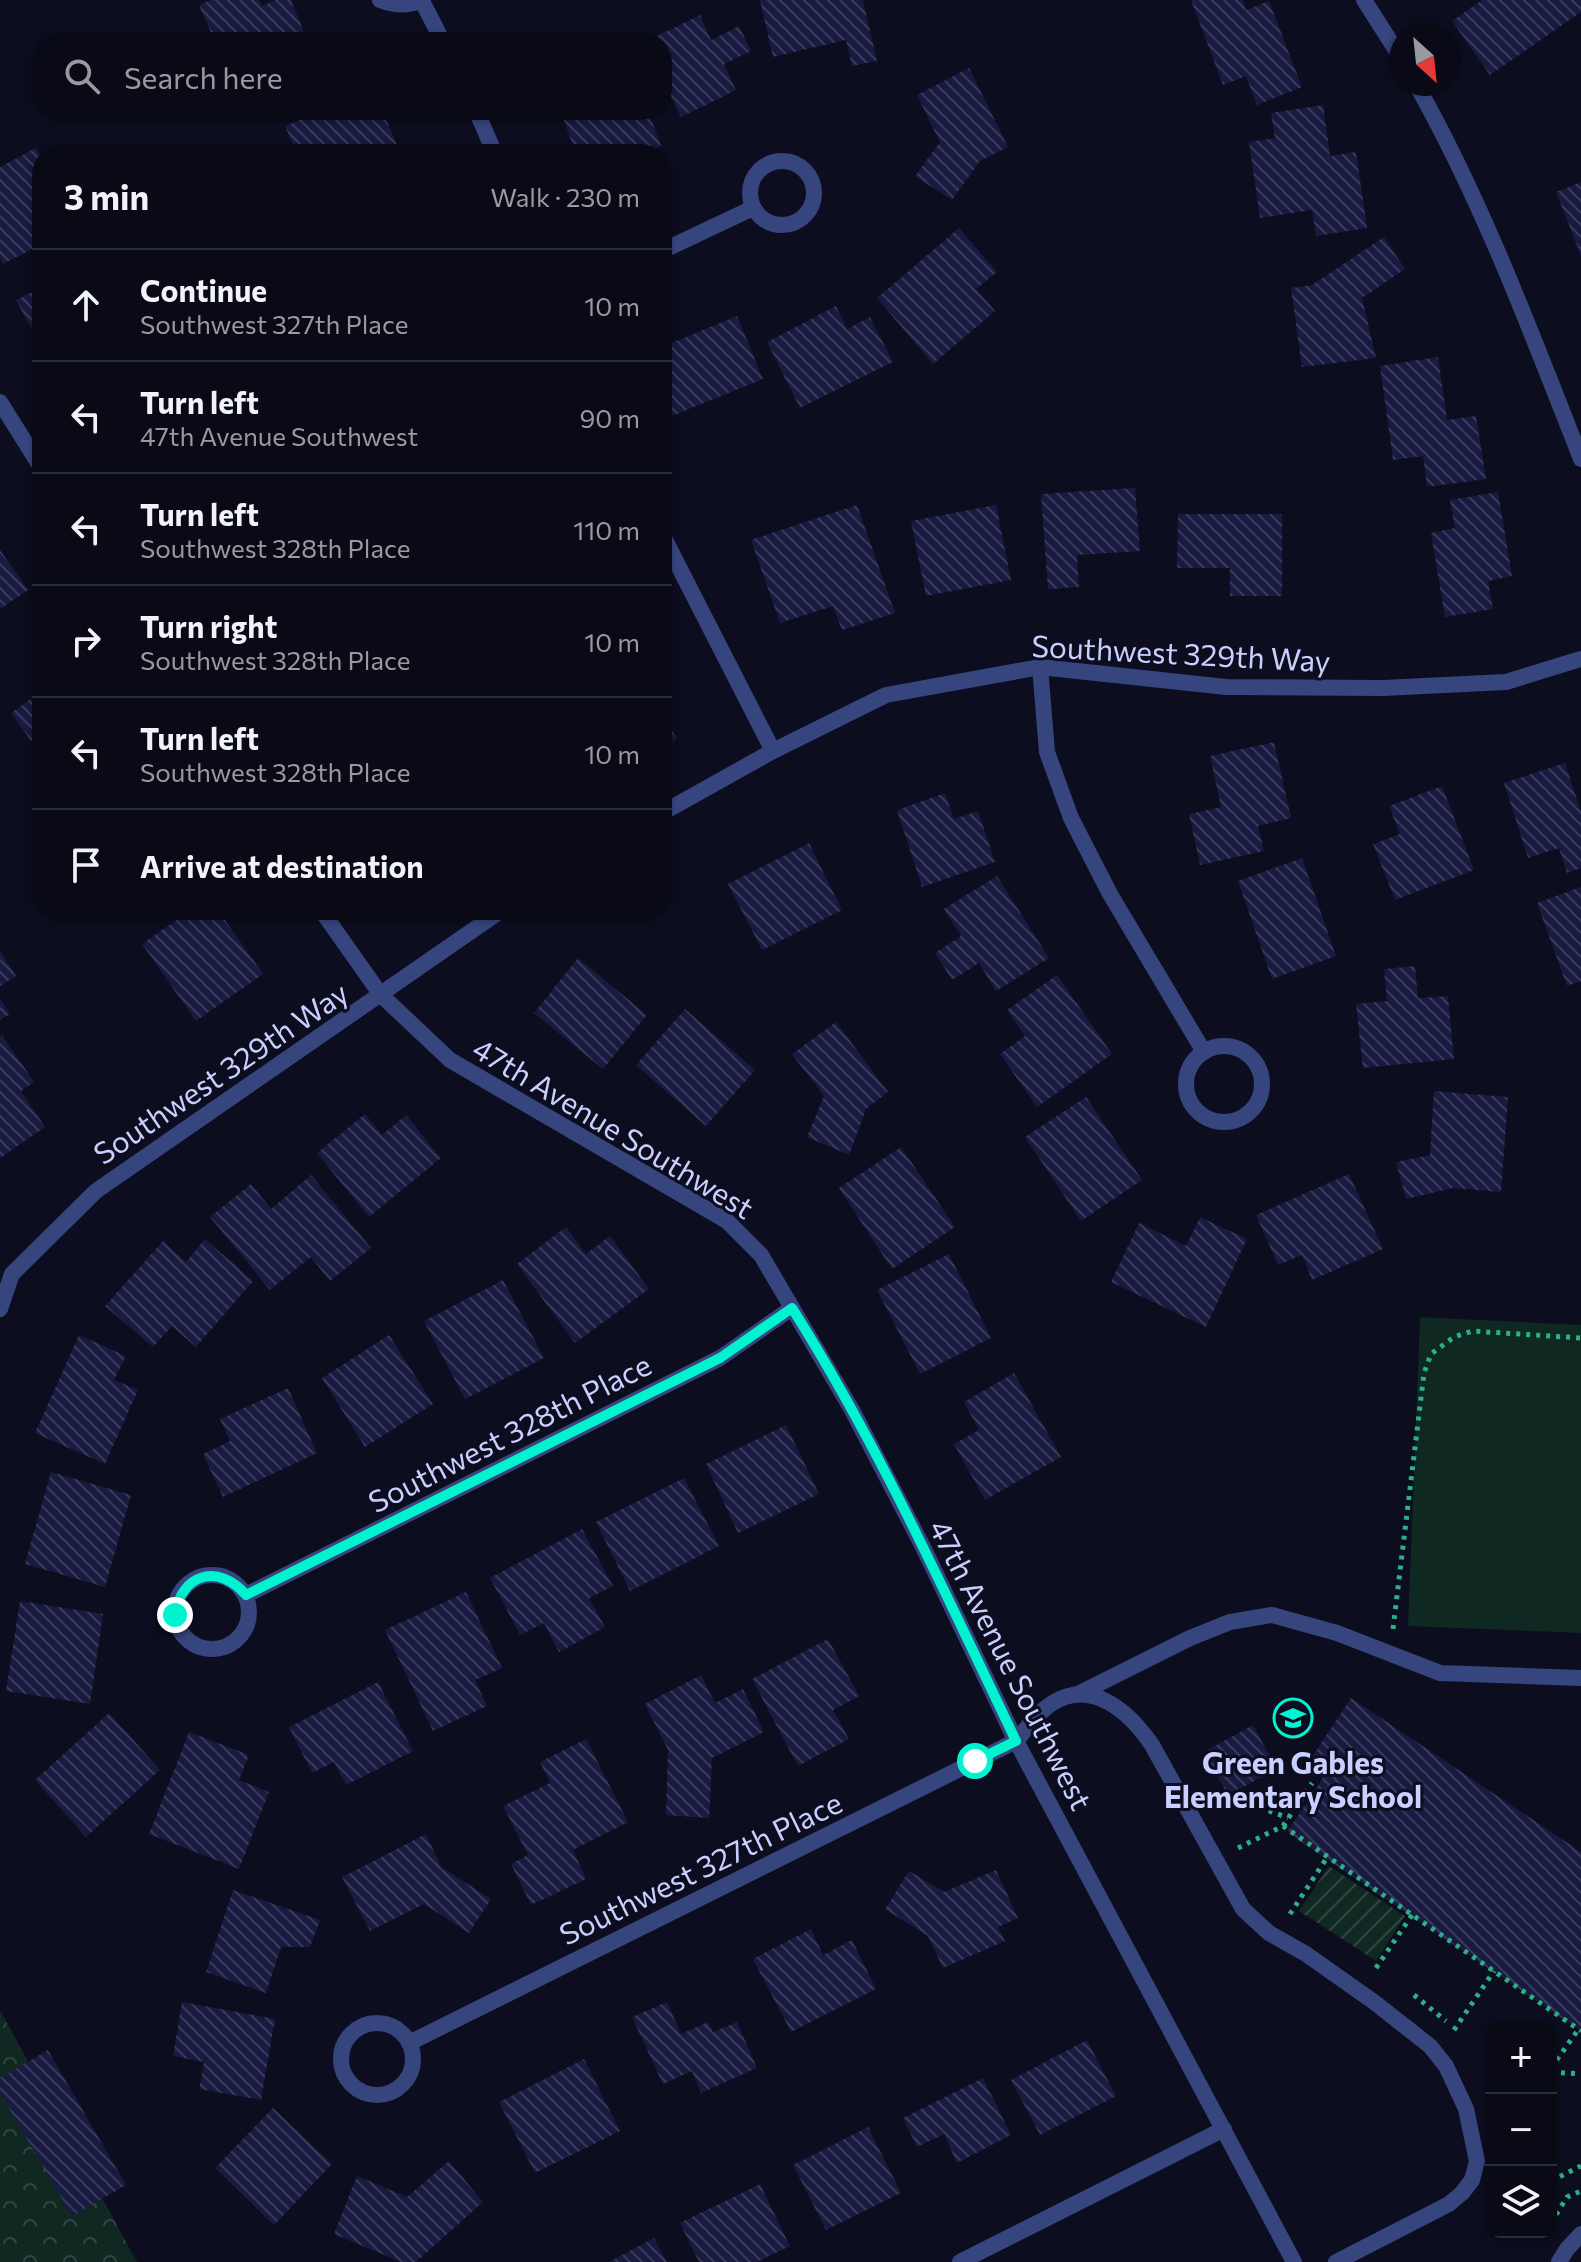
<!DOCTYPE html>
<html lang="en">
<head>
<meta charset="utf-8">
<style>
	body { margin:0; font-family:Commissioner,sans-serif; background:#12131f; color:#f1f3f6 }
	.controls { position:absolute; right:24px; bottom:24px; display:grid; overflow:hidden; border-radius:16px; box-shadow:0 2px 6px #0004 }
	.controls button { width:72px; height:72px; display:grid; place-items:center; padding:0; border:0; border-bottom:2px solid #292b35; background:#090a16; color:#f1f3f6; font:40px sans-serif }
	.compass { position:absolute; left:1389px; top:24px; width:72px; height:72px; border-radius:50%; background:#090a16; box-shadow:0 2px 6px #0004; rotate:153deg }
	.stop { position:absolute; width:24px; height:24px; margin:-18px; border:6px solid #00f4cf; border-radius:50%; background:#fff }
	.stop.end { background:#00f4cf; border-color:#fff; box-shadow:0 2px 8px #0008 }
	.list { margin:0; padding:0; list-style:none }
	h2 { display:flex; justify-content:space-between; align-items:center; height:104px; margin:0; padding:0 32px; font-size:34px }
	h2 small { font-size:26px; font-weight:400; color:#999aa1 }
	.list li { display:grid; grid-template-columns:52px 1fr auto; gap:24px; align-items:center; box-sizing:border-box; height:112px; padding:0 32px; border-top:2px solid #292b35 }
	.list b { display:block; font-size:30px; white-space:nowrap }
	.list p { margin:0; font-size:26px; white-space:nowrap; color:#999aa1 }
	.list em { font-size:26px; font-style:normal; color:#999aa1 }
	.icon { flex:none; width:44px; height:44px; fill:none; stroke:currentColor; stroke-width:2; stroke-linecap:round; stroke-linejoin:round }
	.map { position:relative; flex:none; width:1581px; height:2262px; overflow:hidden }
	.search { position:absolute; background:#090a16; box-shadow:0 2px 6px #0004; left:32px; top:32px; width:640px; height:88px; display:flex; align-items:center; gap:20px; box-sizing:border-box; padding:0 28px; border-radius:32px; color:#999aa1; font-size:30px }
	.panel { position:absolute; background:#090a16; box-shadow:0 2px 6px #0004; left:32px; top:144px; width:640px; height:776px; border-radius:32px }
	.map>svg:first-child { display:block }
</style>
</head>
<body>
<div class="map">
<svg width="1581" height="2262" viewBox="0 0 1581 2262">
	<defs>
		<pattern id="forest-crowns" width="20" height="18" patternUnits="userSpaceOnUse" patternTransform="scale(2)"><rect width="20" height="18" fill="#0f2821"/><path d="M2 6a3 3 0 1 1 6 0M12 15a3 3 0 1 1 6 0" fill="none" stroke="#314642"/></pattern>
		<pattern id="garden-furrows" width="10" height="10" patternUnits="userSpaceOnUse" patternTransform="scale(2)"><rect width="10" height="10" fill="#0f2821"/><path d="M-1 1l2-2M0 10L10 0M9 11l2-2" fill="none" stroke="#314642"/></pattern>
		<pattern id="building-back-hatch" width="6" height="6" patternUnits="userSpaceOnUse" patternTransform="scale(2)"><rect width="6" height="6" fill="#181a3f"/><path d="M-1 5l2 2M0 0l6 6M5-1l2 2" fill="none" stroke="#383a5c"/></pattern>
	</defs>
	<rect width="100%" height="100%" fill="#0c0d1e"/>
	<path fill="url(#forest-crowns)" d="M0 2010 137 2262H0Z"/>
	<path fill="url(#garden-furrows)" d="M1329 1866 1405 1916 1376 1961 1299 1911Z"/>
	<path fill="#0f2821" d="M1420 1317 1581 1325V1633L1408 1626Z"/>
	<g fill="url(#building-back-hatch)">
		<path d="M211 0H259L262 6 276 0H291L308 42H215L199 5Z"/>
		<path d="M760 0H863L877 61 852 66 846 40 773 57Z"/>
		<path d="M1191 0H1243L1246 10 1269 1 1302 87 1257 105 1246 76 1223 85Z"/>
		<path d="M1482 0H1581V12L1490 75 1452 21Z"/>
		<path d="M700 15 711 40 739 26 751 51 724 64 736 90 681 117 662 78V42H645Z"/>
		<path d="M969 68 1008 147 980 161 952 200 915 176 940 142 917 95Z"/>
		<path d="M1323 105 1330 156 1356 152 1367 228 1316 236 1312 210 1260 218 1249 142 1275 138 1271 113Z"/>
		<path d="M323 110H382L401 154H297L285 126Z"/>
		<path d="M574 110H648L661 146 639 154H576L562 115Z"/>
		<path d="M36 148 42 158V244L3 264 0 258V167Z"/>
		<path d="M1581 182V256L1556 192Z"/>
		<path d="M959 228 997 272 976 289 995 311 933 364 877 298Z"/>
		<path d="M1384 237 1405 269 1362 298 1376 358 1302 367 1291 288 1312 285Z"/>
		<path d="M42 287V349L16 300Z"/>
		<path d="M836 306 847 329 870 317 893 362 800 408 767 342Z"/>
		<path d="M737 316 763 379 667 418 662 405V347Z"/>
		<path d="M1438 357 1447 420 1476 416 1486 479 1427 487 1423 456 1393 460 1380 366Z"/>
		<path d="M1135 488 1140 551 1077 555 1079 587 1048 589 1041 494Z"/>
		<path d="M1498 492 1512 576 1488 581 1493 609 1445 617 1431 533 1455 528 1450 500Z"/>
		<path d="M857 505 895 613 842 630 833 606 780 623 751 540Z"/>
		<path d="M996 505 1011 580 926 596 911 521Z"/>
		<path d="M1178 514H1282V596H1230V568H1177Z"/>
		<path d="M0 550 28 590 0 609Z"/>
		<path d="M42 691V756L11 713Z"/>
		<path d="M662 715 677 739 662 749Z"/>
		<path d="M1274 742 1291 818 1258 826 1264 851 1200 865 1189 814 1221 807 1210 756Z"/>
		<path d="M1565 763 1581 812V868L1567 873 1559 848 1528 858 1504 783Z"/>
		<path d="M1442 786 1474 870 1395 900 1373 844 1400 834 1389 806Z"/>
		<path d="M945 793 954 819 978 811 995 862 922 887 897 810Z"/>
		<path d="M809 843 842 910 762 950 728 884Z"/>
		<path d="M1302 858 1336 956 1272 979 1238 881Z"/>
		<path d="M997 876 1049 958 996 991 979 963 952 980 935 953 961 936 944 909Z"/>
		<path d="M1581 887V981L1567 986 1537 903Z"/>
		<path d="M191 910H218L263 974 196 1021 142 944Z"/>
		<path d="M0 951 16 976 0 986Z"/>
		<path d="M578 958 647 1015 603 1069 534 1013Z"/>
		<path d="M1415 966 1418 998 1448 996 1454 1059 1363 1068 1356 1004 1387 1001 1384 969Z"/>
		<path d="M1057 975 1112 1054 1037 1107 1000 1054 1025 1036 1007 1010Z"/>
		<path d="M0 999 10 1014 0 1020Z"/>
		<path d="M685 1009 755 1070 706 1126 636 1065Z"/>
		<path d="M836 1022 888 1092 866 1109 849 1155 807 1137 824 1096 792 1054Z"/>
		<path d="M2 1035 34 1082 21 1091 45 1127 0 1158V1036Z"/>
		<path d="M1434 1091 1508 1097 1501 1192 1453 1188 1406 1199 1396 1162 1430 1155Z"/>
		<path d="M1086 1097 1142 1180 1081 1221 1025 1137Z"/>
		<path d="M365 1114 382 1135 406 1115 441 1158 369 1217 317 1153Z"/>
		<path d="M901 1147 955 1227 892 1269 839 1188Z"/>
		<path d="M1349 1174 1383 1249 1312 1280 1302 1255 1278 1265 1256 1215Z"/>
		<path d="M311 1175 371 1248 330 1281 311 1257 270 1290 210 1217 251 1184 271 1209Z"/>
		<path d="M1200 1217 1247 1239 1206 1327 1111 1282 1139 1223 1186 1246Z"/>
		<path d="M566 1227 586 1254 610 1236 649 1289 575 1343 517 1264Z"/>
		<path d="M205 1239 253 1281 196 1347 172 1326 153 1347 105 1306 163 1241 186 1262Z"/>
		<path d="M949 1254 991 1338 920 1374 877 1290Z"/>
		<path d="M503 1280 544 1358 465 1399 424 1321Z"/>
		<path d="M79 1335 126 1356 114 1380 138 1390 105 1464 35 1433Z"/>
		<path d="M389 1335 433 1404 365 1447 322 1378Z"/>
		<path d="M1014 1373 1061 1457 985 1500 954 1444 979 1430 964 1402Z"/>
		<path d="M288 1388 317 1453 223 1497 203 1454 230 1441 220 1419Z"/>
		<path d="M786 1425 819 1494 738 1533 706 1464Z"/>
		<path d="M51 1472 131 1495 105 1587 25 1564Z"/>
		<path d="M684 1478 719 1546 630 1591 596 1522Z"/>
		<path d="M582 1529 613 1586 589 1598 605 1627 559 1652 544 1623 520 1635 490 1578Z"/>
		<path d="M466 1592 502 1668 475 1680 487 1706 433 1731 385 1630Z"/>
		<path d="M20 1601 103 1614 90 1704 6 1691Z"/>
		<path d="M828 1639 859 1696 833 1710 849 1739 798 1766 752 1679Z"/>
		<path d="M701 1675 715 1703 743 1689 764 1732 712 1758 709 1818 666 1815 668 1750 645 1704Z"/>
		<path d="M378 1682 413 1751 346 1785 334 1762 312 1773 289 1727Z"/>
		<path d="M1351 1698 1581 1852V2031L1287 1832 1323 1778 1306 1766Z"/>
		<path d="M109 1713 160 1770 86 1837 35 1780Z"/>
		<path d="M1253 1725 1277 1769 1228 1795 1204 1752Z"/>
		<path d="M189 1732 249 1755 239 1780 269 1792 239 1869 149 1834Z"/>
		<path d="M586 1739 628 1822 573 1850 586 1879 531 1905 511 1864 528 1855 503 1806 550 1783 540 1762Z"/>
		<path d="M426 1834 441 1867 491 1899 469 1933 424 1904 370 1931 342 1877Z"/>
		<path d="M996 1870 1018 1918 998 1927 1005 1941 943 1968 928 1936 885 1909 909 1871 944 1892Z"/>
		<path d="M233 1890 320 1920 310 1947H281L266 1993 206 1972Z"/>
		<path d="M811 1929 823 1955 852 1940 876 1989 791 2032 753 1959Z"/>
		<path d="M182 2002 275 2019 261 2100 199 2089 204 2062 173 2056Z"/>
		<path d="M667 2002 681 2034 708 2022 713 2032 737 2022 757 2068 701 2093 692 2071 663 2084 632 2017Z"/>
		<path d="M1087 2040 1116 2096 1040 2135 1011 2080Z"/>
		<path d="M48 2050 126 2185 72 2216 0 2093V2078Z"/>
		<path d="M584 2059 620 2131 535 2173 499 2102Z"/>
		<path d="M983 2078 1011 2135 957 2163 944 2134 917 2147 903 2118Z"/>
		<path d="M273 2108 332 2164 274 2225 215 2168Z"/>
		<path d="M868 2127 901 2193 826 2230 793 2165Z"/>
		<path d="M449 2161 483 2202 416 2262H401L334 2234 357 2176 407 2197Z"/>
		<path d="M760 2184 790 2246 757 2262H699L680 2223Z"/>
		<path d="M654 2238 667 2262H609Z"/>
	</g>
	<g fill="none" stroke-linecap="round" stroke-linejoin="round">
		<g stroke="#2cb087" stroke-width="5" stroke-dasharray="4 6" stroke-linecap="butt">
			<path d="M1393 1629 1424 1373 1431 1354 1454 1337 1472 1331 1581 1338"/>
			<path d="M1236 1791 1241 1800 1288 1818"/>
			<path d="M1283 1826 1581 2031"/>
			<path d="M1238 1848 1283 1826 1312 1783"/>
			<path d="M1290 1914 1328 1856"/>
			<path d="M1376 1968 1412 1915"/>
			<path d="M1414 1995 1446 2021"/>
			<path d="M1454 2030 1494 1971"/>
			<path d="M1551 2068 1578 2030"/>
			<path d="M1551 2072 1581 2074"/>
			<path d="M1551 2181 1581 2166"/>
			<path d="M1551 2223 1567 2197 1581 2191"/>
		</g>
		<g stroke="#36457e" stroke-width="16">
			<path d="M1078 1694 1190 1638 1230 1622 1272 1615 1337 1633 1440 1673 1581 1678"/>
			<path d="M1016 1741C1027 1728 1037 1713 1051 1704 1092 1677 1130 1713 1152 1745L1243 1909 1269 1933 1306 1954 1374 2002 1430 2046 1446 2066 1466 2109 1477 2161 1472 2180 1462 2193 1449 2204 1336 2262"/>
			<path d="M1559 2262 1567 2249 1581 2234"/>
		</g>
		<g stroke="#36457e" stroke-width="16">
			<path d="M380 0C396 6 407 6 423 0"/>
			<path d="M1364 0 1401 58"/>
			<path d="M422 1 443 42"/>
			<path d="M1416 84C1483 203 1531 332 1581 459"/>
			<path d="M476 110 495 154"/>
			<circle cx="782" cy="193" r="32"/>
			<path d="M662 251 753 208"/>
			<path d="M0 402 42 469"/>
			<path d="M662 534 773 751"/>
			<path d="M1040 667 1047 752 1071 818 1110 894 1204 1052"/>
			<path d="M662 813 773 751 886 695 1040 667 1226 687 1383 688 1506 682 1581 659"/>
			<path d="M321 910 381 995 450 1060 727 1221 761 1255 852 1410 923 1547 1016 1741 1294 2262"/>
			<circle cx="1224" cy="1084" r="38"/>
			<path d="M0 1309 12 1274 96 1191 502 910"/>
			<circle cx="212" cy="1612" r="37"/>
			<path d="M246 1595 720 1358 792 1308"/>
			<circle cx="377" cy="2059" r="36"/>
			<path d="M409 2043 1016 1741"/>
			<path d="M960 2262 1224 2129"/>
		</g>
	</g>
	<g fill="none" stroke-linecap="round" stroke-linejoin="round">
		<path stroke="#00f4cf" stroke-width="10" d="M175 1615C181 1573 219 1563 246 1595L720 1358 792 1308C879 1446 946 1595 1016 1741L975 1761"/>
	</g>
	<defs>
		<g id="school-ring" transform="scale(2)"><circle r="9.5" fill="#0c0d1e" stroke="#00f4cf" stroke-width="1.5"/><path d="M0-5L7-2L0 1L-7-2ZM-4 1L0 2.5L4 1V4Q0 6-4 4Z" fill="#00f4cf"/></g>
	</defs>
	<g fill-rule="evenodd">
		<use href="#school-ring" x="1293" y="1718"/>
	</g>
	<g text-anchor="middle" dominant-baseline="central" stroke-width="6" stroke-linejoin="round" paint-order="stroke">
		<g font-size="30" fill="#c9d0ff" stroke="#0c0d1e">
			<text transform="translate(1181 652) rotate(3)">Southwest 329th Way</text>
			<text transform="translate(220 1072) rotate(-34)">Southwest 329th Way</text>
			<text transform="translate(614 1127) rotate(31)">47th Avenue Southwest</text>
			<text transform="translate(509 1432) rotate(-27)">Southwest 328th Place</text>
			<text transform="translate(1012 1664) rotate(63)">47th Avenue Southwest</text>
			<text transform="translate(700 1867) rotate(-26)">Southwest 327th Place</text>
		</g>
		<g font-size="30" font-weight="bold" fill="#c9d0ff" stroke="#0c0d1e">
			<text x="1293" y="1761">Green Gables<tspan x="1293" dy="34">Elementary School</tspan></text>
		</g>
	</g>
</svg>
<div class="controls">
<button>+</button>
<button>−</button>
<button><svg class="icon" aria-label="layers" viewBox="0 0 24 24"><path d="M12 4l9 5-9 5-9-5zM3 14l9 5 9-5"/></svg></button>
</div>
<svg class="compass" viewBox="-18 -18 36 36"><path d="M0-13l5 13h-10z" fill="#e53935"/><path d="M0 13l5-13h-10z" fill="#999aa1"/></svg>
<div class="stop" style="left:975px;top:1761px"></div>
<div class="stop end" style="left:175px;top:1615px"></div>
<div class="search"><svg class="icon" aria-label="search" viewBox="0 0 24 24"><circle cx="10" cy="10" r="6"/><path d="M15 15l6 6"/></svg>Search here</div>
<section class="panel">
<h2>3 min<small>Walk · 230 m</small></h2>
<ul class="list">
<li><svg class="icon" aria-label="ahead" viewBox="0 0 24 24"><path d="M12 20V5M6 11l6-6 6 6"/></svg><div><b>Continue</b><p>Southwest 327th Place</p></div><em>10 m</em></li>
<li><svg class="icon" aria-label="left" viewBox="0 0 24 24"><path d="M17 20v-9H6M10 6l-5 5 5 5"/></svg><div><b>Turn left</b><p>47th Avenue Southwest</p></div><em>90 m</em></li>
<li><svg class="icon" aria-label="left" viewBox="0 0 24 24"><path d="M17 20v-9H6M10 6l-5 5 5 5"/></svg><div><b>Turn left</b><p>Southwest 328th Place</p></div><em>110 m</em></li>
<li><svg class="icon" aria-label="right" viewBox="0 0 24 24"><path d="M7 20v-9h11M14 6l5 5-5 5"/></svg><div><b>Turn right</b><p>Southwest 328th Place</p></div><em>10 m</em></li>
<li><svg class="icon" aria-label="left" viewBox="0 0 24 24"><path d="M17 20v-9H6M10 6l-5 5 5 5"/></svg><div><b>Turn left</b><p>Southwest 328th Place</p></div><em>10 m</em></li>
<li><svg class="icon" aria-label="arrive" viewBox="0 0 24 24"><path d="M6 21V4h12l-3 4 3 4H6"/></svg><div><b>Arrive at destination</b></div></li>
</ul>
</section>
</div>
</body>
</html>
